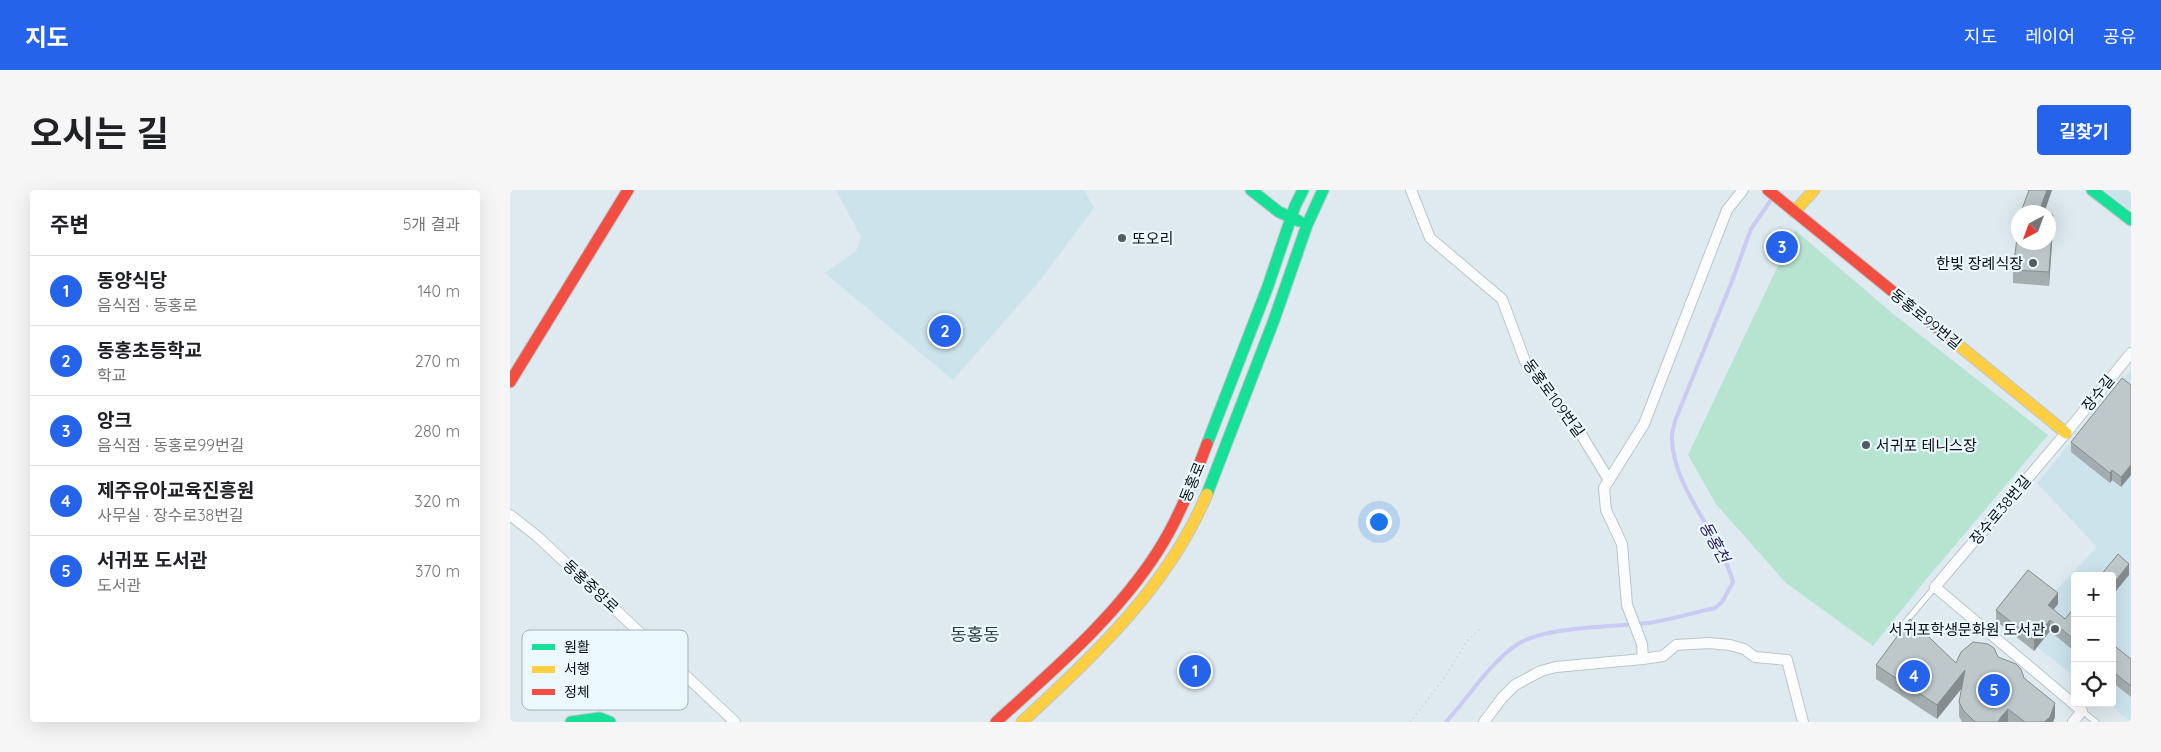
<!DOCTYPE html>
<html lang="ko">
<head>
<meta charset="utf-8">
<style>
	body { margin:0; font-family:Quicksand,"Noto Sans KR",sans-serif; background:#f6f6f6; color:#202124 }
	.controls { position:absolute; right:15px; bottom:15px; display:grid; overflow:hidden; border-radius:5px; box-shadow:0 5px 20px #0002 }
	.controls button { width:45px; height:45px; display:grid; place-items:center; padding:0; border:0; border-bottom:1px solid #e0e0e0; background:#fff; color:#202124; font:25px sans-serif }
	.compass { position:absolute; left:1501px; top:15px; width:45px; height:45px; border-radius:50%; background:#fff; box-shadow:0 5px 20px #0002; rotate:221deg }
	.you { position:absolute; left:868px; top:331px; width:18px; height:18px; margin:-12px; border:4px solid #fff; border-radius:50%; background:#1a73e8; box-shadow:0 0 0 8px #1a73e833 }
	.badge { display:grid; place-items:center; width:32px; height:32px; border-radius:50%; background:#2563eb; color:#fff; font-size:16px; font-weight:700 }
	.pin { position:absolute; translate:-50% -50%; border:2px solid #fff; box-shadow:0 1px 5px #0006 }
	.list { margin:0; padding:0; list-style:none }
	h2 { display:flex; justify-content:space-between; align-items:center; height:65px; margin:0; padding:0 20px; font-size:21px }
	h2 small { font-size:16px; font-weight:400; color:#757577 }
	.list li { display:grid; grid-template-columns:32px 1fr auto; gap:15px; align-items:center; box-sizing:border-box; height:70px; padding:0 20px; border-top:1px solid #e0e0e0 }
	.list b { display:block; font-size:19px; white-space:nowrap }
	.list p { margin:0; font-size:16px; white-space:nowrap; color:#757577 }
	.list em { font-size:16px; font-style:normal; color:#757577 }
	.icon { flex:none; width:28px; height:28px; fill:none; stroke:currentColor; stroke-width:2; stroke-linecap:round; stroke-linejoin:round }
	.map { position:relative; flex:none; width:1621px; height:532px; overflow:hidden; border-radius:5px }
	header { display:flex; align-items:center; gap:30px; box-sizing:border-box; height:70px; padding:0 25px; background:#2563eb; color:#fff }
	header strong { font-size:24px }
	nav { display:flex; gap:28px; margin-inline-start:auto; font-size:18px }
	.intro { display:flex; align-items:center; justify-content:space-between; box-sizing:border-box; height:120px; padding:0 30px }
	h1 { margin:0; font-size:35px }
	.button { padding:12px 22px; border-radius:5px; background:#2563eb; color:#fff; font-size:18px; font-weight:700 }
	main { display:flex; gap:30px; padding:0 30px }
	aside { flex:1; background:#fff; border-radius:5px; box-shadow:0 5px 20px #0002 }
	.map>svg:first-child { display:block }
</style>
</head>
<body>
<header>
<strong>지도</strong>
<nav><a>지도</a><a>레이어</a><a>공유</a></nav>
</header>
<div class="intro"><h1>오시는 길</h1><a class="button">길찾기</a></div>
<main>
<aside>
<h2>주변<small>5개 결과</small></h2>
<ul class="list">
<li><span class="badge">1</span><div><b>동양식당</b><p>음식점 · 동홍로</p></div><em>140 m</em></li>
<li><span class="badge">2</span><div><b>동홍초등학교</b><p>학교</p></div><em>270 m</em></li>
<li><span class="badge">3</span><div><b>앙크</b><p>음식점 · 동홍로99번길</p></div><em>280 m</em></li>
<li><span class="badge">4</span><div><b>제주유아교육진흥원</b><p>사무실 · 장수로38번길</p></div><em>320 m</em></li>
<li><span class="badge">5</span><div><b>서귀포 도서관</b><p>도서관</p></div><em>370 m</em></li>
</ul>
</aside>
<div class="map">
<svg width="1621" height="532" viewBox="0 0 1621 532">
	<rect width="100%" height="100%" fill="#deeaef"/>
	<g fill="#cce3ec">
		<path d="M326 0H574L584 18 528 93 443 190 315 83 346 61 351 47Z"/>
		<path d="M1594 0H1621V21Z"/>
		<path d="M1621 180V532L1597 513H1602V386H1565V487L1507 441 1587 357 1527 293Z"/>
	</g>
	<path fill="#b6e4d0" d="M1285 40 1382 123 1538 245 1414 392 1363 456 1276 393 1206 314 1178 265Z"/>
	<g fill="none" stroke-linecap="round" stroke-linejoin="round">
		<path stroke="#cacaf2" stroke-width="4" d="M936 532C958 508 981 471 1008 454 1036 436 1104 437 1138 433 1160 430 1183 423 1205 418L1212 412 1223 392C1210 343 1164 300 1162 250 1161 244 1164 237 1165 231L1222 91 1241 39 1263 7"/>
		<g stroke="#bcc6c9" stroke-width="7">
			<g id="lane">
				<path d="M1386 443 1425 397"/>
				<path d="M1572 521 1586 532"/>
			</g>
		</g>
		<g stroke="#bcc6c9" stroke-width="12">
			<g id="street">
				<path d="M901 0 920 48 992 109 1015 171 1069 241 1099 290"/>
				<path d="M0 325 28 347 225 532"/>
				<path d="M1133 469 1132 454 1117 415 1112 354 1096 320 1094 298 1134 234 1217 20 1233 0"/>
				<path d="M974 532 992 508 1005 495 1031 481 1046 477 1133 469 1153 466 1166 455 1199 453 1220 455 1234 459 1245 467 1277 470 1293 532"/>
				<path d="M1563 532 1572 521 1425 397 1556 243 1621 163"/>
			</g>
		</g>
		<g stroke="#bcc6c9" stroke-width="13">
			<g id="fast">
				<path d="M741 0 769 22 789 31"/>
				<path d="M1582 0 1621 30"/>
				<path d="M697 254 758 96 785 16 793 0"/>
				<path d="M697 304 764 130 797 35 813 0"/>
				<path d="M61 532 90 528 100 532"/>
			</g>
		</g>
		<g stroke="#bcc6c9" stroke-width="13">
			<g id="slow">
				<path d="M1284 22 1304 0"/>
				<path d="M1441 149 1556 243"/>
				<path d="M512 532C585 464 658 397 697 304"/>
			</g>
		</g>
		<g stroke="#bcc6c9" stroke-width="13">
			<g id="jam">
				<path d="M1258 0 1441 149"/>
				<path d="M0 192 118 0"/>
				<path d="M486 532C544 479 605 428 648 361 669 328 683 291 697 254"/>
			</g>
		</g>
		<path stroke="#cbcfd0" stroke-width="2" stroke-dasharray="1 4" stroke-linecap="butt" d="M900 532 935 487 957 451 970 439"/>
		<use href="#lane" stroke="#fafcfd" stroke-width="5"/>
		<use href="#street" stroke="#fafcfd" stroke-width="10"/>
		<use href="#fast" stroke="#16e098" stroke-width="11"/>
		<use href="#slow" stroke="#ffcf43" stroke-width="11"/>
		<use href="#jam" stroke="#f24e42" stroke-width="11"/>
	</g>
	<g fill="#a3acae">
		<path d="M1519 0H1542L1535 21 1543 38 1539 96 1503 93V80Z"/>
		<path d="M1621 195V285L1611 297 1602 290 1600 293 1561 262V252Z"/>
		<path d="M1548 414 1543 420 1555 429 1565 417V462L1540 441 1524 461 1486 431V420Z"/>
		<path d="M1602 454 1621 469V507L1602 492Z"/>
		<path d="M1488 467 1514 488 1545 527 1543 532H1452L1449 526V512L1452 498 1427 529 1366 489V475L1446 473Z"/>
	</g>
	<g fill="#858c8d">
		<path d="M1537 0H1542L1534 22 1530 19Z"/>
		<path d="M1543 25V38L1539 96V82Z"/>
		<path d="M1621 275V285L1611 297V287Z"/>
		<path d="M1602 280V290L1600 293V283Z"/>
		<path d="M1619 374V385L1602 406V395Z"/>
		<path d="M1548 403V414L1538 426V415Z"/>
		<path d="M1540 430V441L1524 461V450Z"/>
		<path d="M1455 480V494L1427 529V515Z"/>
		<path d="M1545 513V527L1543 532H1534Z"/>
		<path d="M1498 519V532H1488L1491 527Z"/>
	</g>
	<g fill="#bec8ca" stroke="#858c8d">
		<path d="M1519 0H1537L1530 19 1543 25 1539 82 1503 80 1508 40V52H1538V22H1511Z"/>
		<path d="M1612 188 1621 195V275L1611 287 1602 280 1600 283 1561 252Z"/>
		<path d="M1608 364 1619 374 1602 395V386H1590Z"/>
		<path d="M1518 380 1548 403 1538 415 1555 429 1565 417V450L1540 430 1524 450 1486 420Z"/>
		<path d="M1400 429 1446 473 1451 462 1463 452 1478 454 1484 458 1488 467 1506 474 1511 479 1514 488 1545 513 1540 527 1534 532H1515L1498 519 1491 527 1488 532H1466L1464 531 1453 520 1449 512 1455 480 1427 515 1366 475Z"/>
		<path d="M1602 454 1621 469V496L1602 481Z"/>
	</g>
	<g fill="#535c5f" stroke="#ebf8fe" stroke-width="2">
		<circle cx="612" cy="48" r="5"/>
		<circle cx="1523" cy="73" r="5"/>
		<circle cx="1356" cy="255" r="5"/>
		<circle cx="1545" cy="439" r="5"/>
	</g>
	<g text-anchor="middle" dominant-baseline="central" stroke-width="4.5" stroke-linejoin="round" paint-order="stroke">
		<g font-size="15" fill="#080f12" stroke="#ebf8fe" text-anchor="start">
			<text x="622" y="48">또오리</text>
			<text x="1513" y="73" text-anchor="end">한빛 장례식장</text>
			<text x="1366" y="255">서귀포 테니스장</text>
			<text x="1535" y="439" text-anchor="end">서귀포학생문화원 도서관</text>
		</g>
		<g font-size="15" fill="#080f12" stroke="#ebf8fe">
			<text transform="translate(1416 129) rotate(39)">동홍로99번길</text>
			<text transform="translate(1588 203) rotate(-51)">장수길</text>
			<text transform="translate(1044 208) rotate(54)">동홍로109번길</text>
			<text transform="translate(682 292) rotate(-68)">동홍로</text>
			<text transform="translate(1490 320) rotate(-50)">장수로38번길</text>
			<text transform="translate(81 396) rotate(43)">동홍중앙로</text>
		</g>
		<g font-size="16" font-style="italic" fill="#2c1763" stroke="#ebf8fe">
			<text transform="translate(1205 352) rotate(61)">동홍천</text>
		</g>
		<g font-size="18" fill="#2c3d44" stroke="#ebf8fe">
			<text x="465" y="444">동홍동</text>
		</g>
	</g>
	<rect x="12" y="440" width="166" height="80" rx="8" fill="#ebf8fe" stroke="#a7b2b7" stroke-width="1"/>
	<rect x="22" y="454" width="23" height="6" fill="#16e098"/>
	<rect x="22" y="476" width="23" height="7" fill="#ffcf43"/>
	<rect x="22" y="499" width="23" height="6" fill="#f24e42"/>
	<g font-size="14" fill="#080f12">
		<text x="54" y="462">원활</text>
		<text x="54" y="484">서행</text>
		<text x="54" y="507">정체</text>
	</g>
</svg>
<div class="controls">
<button>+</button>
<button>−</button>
<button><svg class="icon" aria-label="locate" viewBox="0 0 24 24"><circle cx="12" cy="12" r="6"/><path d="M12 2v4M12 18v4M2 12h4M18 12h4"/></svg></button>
</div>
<svg class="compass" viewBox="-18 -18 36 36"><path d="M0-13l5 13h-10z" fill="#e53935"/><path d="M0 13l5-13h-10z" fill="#757577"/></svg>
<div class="you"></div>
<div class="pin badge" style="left:685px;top:481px">1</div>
<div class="pin badge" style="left:435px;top:141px">2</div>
<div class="pin badge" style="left:1272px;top:57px">3</div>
<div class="pin badge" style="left:1404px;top:486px">4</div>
<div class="pin badge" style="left:1484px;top:500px">5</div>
</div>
</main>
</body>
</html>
